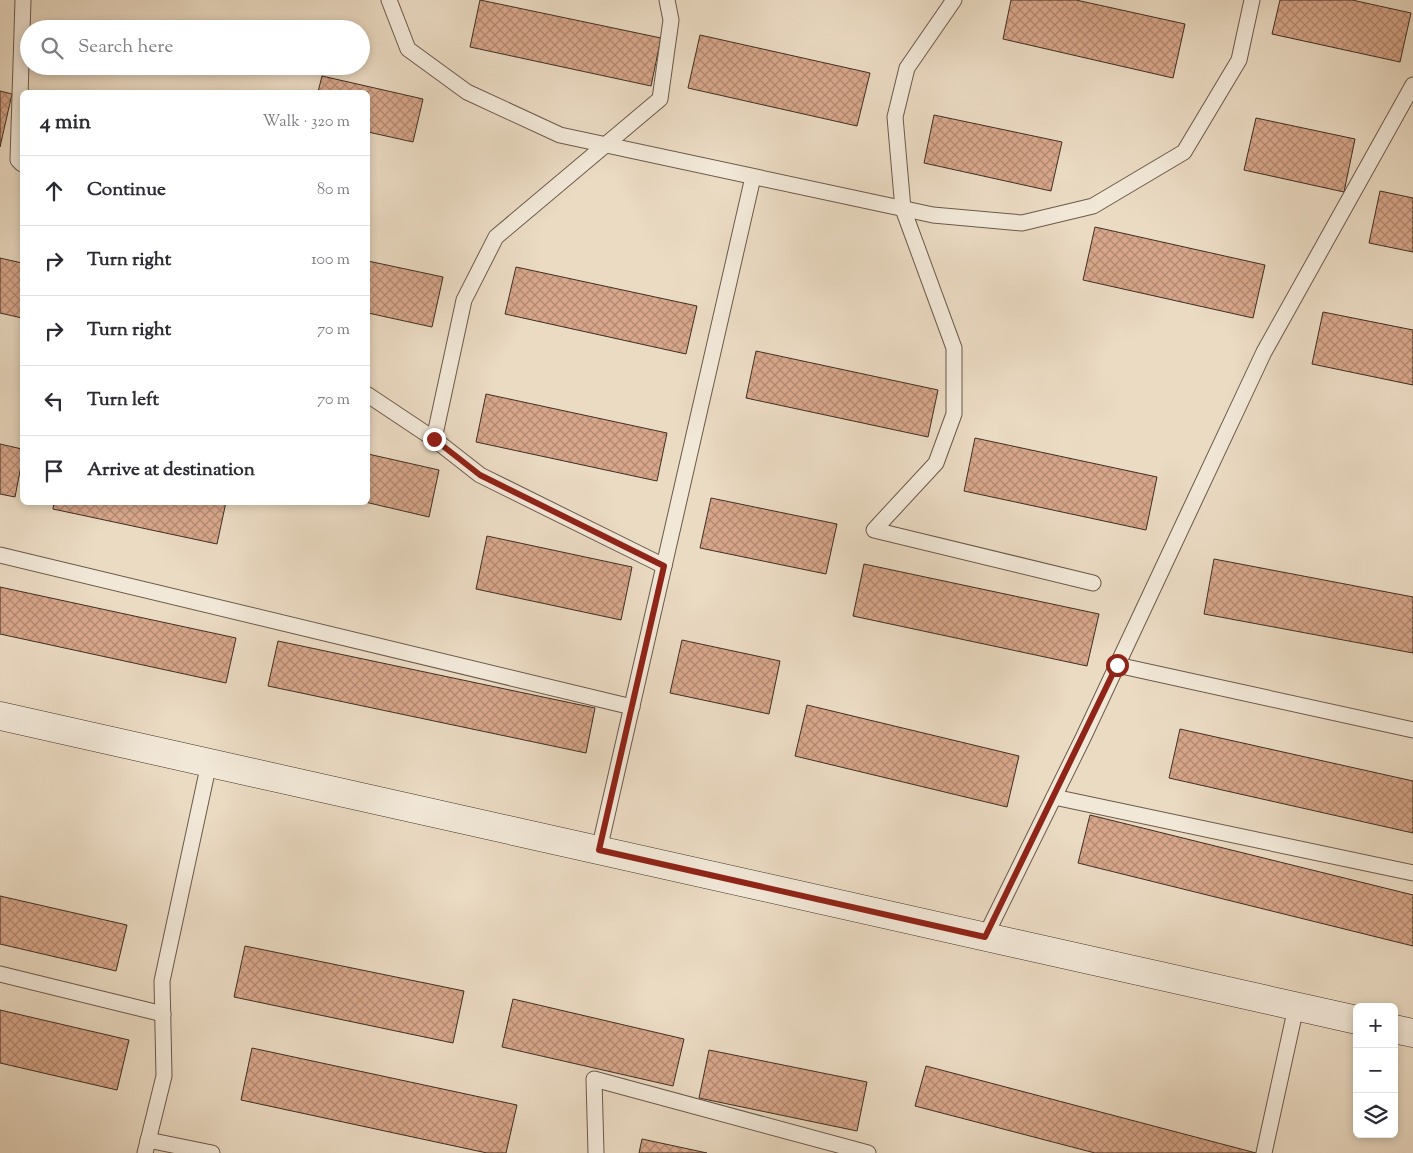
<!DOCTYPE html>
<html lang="en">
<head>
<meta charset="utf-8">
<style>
	body { margin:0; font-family:"Sorts Mill Goudy",serif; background:#f7f7f7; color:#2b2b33 }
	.controls { position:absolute; right:15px; bottom:15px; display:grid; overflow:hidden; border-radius:8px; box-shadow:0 2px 8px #0003 }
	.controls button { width:45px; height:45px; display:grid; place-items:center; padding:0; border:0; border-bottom:1px solid #e1e1e2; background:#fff; color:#2b2b33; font:25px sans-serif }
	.stop { position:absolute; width:15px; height:15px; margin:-11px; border:4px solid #8f2418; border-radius:50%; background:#fff }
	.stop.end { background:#8f2418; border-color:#fff; box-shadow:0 1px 5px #0008 }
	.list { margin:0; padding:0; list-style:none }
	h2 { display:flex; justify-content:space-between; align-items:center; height:65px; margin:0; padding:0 20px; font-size:21px }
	h2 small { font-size:16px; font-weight:400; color:#7c7c81 }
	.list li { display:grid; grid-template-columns:32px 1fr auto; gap:15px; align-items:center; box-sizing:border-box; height:70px; padding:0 20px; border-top:1px solid #e1e1e2 }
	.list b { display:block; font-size:19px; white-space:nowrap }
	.list em { font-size:16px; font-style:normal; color:#7c7c81 }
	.icon { flex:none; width:28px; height:28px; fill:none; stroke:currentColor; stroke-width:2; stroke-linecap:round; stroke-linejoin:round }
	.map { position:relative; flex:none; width:1413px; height:1153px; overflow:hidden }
	.search { position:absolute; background:#fff; box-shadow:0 2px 8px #0003; left:20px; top:20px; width:350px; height:55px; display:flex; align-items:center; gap:12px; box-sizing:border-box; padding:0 18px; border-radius:28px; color:#7c7c81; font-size:19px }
	.panel { position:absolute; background:#fff; box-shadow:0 2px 8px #0003; left:20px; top:90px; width:350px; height:415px; border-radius:8px }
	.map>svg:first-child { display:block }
</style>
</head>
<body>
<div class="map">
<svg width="1413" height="1153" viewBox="0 0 1413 1153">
	<defs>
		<pattern id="building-cross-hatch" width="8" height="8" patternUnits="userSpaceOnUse" patternTransform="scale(1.25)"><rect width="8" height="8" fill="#d8a78b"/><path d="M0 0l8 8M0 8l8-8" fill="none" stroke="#b18871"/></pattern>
	</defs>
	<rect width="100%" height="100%" fill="#ebdbc3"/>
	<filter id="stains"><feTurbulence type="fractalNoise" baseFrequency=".004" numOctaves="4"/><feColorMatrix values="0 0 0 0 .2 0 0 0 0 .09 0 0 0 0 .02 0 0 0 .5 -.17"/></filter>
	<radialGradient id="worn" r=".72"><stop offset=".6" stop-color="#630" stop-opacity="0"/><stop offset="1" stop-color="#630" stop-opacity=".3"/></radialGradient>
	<g fill="url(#building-cross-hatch)" stroke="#402e23">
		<path d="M480 0 661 38 651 86 470 47Z"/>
		<path d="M1011 0H1076L1185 24 1173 78 1003 39Z"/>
		<path d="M1280 0H1352L1411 13 1400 62 1272 34Z"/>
		<path d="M700 35 870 73 857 126 688 88Z"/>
		<path d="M322 76 423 99 413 142 368 132V92H318Z"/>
		<path d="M0 91 12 94 0 147Z"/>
		<path d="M934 115 1062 142 1051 191 924 163Z"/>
		<path d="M1256 118 1355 139 1344 192 1244 170Z"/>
		<path d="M1380 191 1413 198V252L1369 243Z"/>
		<path d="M1095 227 1265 265 1253 318 1083 280Z"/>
		<path d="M0 258 22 263V318L0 313Z"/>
		<path d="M368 261 443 277 432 327 368 313Z"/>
		<path d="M516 267 697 306 686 354 505 314Z"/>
		<path d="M1323 312 1413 330V385L1312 364Z"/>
		<path d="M756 351 938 390 928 437 746 398Z"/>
		<path d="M486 394 667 433 657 481 476 442Z"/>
		<path d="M975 438 1157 477 1146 530 964 491Z"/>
		<path d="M0 444 22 449V461L15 497 0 494Z"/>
		<path d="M368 454 439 470 429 517 365 502H368Z"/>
		<path d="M711 498 837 524 826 574 700 548Z"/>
		<path d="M54 502H226L217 544 53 509Z"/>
		<path d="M487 536 632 567 621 620 476 589Z"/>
		<path d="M1214 559 1413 597V653L1204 614Z"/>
		<path d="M864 564 1099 614 1087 666 853 616Z"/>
		<path d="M0 587 236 638 226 683 0 634Z"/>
		<path d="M682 640 780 661 769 714 670 693Z"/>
		<path d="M278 641 595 708 586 753 268 686Z"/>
		<path d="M807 705 1019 756 1007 807 795 756Z"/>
		<path d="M1180 729 1413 781V833L1169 778Z"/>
		<path d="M1090 815 1413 895V946L1078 863Z"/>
		<path d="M0 896 127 925 116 971 0 944Z"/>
		<path d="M245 946 464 991 453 1043 234 997Z"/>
		<path d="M513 999 684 1039 673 1086 502 1047Z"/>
		<path d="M0 1010 129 1040 117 1090 0 1063Z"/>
		<path d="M252 1048 517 1105 506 1153H487L241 1100Z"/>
		<path d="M709 1050 867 1082 857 1131 699 1098Z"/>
		<path d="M926 1066 1256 1153H1095L915 1106Z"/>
		<path d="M642 1139 707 1153H639Z"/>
	</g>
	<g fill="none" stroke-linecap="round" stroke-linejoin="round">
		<g stroke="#6b594b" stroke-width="17">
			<g id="lane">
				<path d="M389 0 408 49 467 92 560 135 933 215 1022 223 1093 206 1184 152 1239 60 1252 0"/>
				<path d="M954 0 907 68 895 117 903 209 954 348V414L936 463 874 530 1093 583"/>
				<path d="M22 164 18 160 23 0"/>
				<path d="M368 395 434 439"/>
				<path d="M0 555 632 707"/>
				<path d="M664 566 480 475 434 439 464 300 496 237 660 99 671 20 667 0"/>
				<path d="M1117 665 1413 730"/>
				<path d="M1054 797 1413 873"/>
				<path d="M599 850 753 177"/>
				<path d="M985 937 1083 738 1264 352 1413 85"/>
				<path d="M0 974 163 1014"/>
				<path d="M148 1140 212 1153"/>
				<path d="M145 1153 164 1076 162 981 209 763"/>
				<path d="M596 1153 594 1079 868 1153"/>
				<path d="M1264 1153 1296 1007"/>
			</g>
		</g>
		<g stroke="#402e23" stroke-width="29">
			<g id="secondary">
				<path d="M0 716 1357 1020"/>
				<path d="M1394 1029 1413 1033"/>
			</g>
		</g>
		<use href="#lane" stroke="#f2e8d8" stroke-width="15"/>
		<use href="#secondary" stroke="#f2e8d8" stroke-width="28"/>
	</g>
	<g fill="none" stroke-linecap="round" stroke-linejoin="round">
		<path stroke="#8f2418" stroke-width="6" d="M434 439 480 475 664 566 599 850 985 937 1117 665"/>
	</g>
	<rect width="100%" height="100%" filter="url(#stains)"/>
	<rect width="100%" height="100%" fill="url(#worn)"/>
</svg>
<div class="controls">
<button>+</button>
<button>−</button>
<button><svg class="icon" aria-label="layers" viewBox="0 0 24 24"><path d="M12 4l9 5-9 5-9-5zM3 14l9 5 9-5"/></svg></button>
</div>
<div class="stop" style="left:1117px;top:665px"></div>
<div class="stop end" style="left:434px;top:439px"></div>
<div class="search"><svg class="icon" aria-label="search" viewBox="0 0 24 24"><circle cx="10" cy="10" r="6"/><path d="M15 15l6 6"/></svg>Search here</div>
<section class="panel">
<h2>4 min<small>Walk · 320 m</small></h2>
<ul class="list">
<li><svg class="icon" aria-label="ahead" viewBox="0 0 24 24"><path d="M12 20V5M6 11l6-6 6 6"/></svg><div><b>Continue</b></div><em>80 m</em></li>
<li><svg class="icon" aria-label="right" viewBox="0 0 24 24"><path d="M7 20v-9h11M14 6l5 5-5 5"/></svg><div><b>Turn right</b></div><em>100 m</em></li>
<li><svg class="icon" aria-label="right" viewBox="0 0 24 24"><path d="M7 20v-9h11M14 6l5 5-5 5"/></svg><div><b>Turn right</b></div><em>70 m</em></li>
<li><svg class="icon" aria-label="left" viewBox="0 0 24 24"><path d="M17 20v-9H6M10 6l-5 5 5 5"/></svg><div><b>Turn left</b></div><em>70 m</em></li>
<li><svg class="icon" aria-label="arrive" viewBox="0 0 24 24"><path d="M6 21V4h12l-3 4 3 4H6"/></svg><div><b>Arrive at destination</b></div></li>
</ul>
</section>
</div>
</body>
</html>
